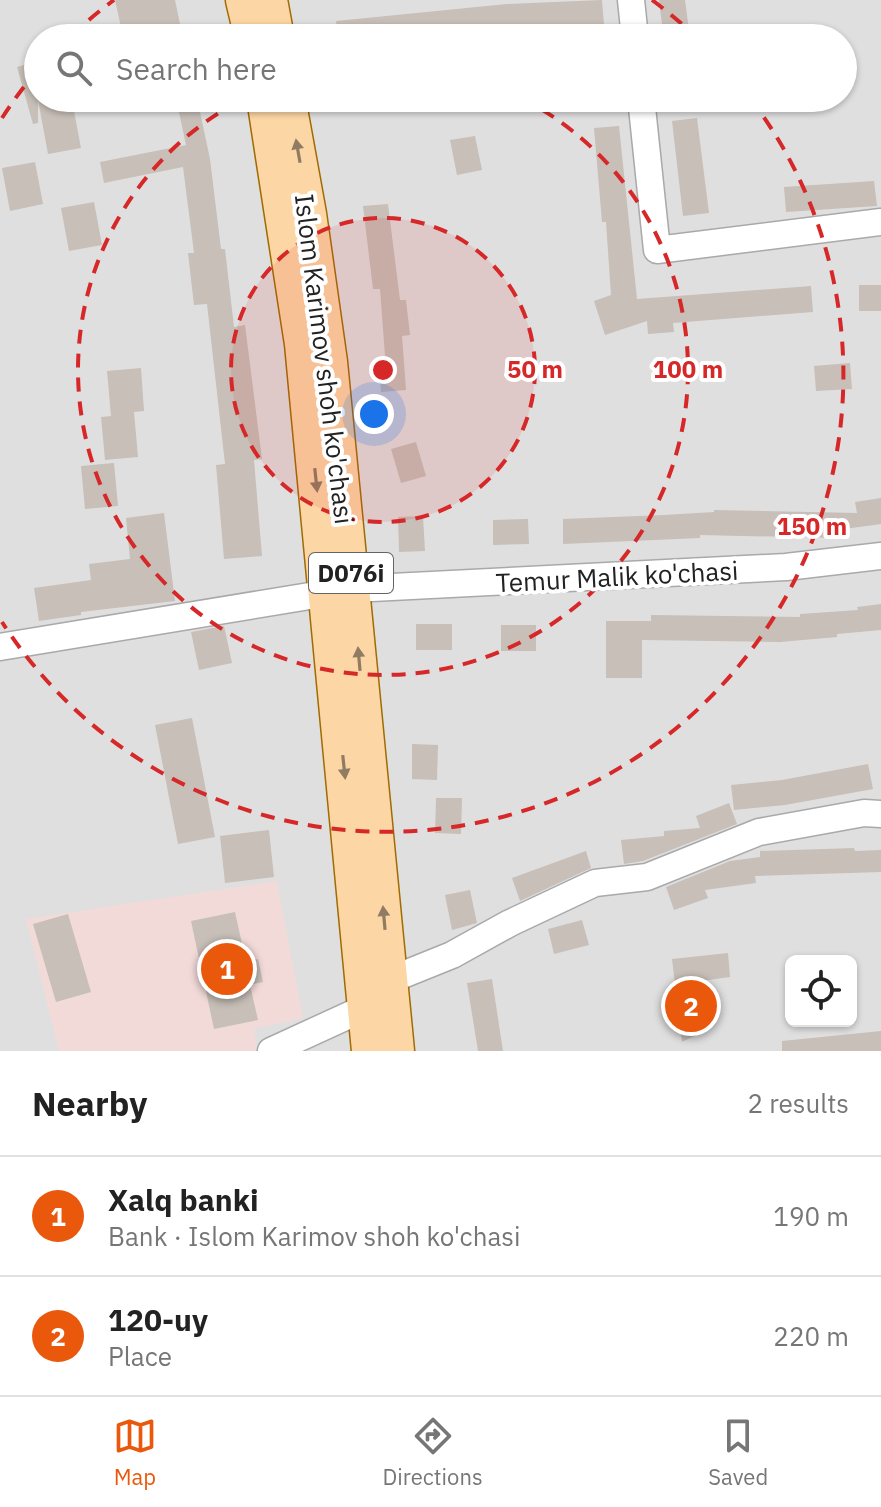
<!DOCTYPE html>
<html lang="en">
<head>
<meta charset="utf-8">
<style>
	body { margin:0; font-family:"IBM Plex Sans",sans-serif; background:#f2f2f2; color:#222 }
	.controls { position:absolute; right:24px; bottom:24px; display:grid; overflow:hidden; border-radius:12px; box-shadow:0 2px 6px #0004 }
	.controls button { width:72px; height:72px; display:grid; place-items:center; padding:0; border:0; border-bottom:2px solid #e0e0e0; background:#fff; color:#222; font:40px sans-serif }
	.you { position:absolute; left:374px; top:414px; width:28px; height:28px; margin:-20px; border:6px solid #fff; border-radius:50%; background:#1a73e8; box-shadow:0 0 0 12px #1a73e833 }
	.badge { display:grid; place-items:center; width:52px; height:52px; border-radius:50%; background:#ea580c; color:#fff; font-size:26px; font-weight:700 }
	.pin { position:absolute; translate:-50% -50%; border:4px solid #fff; box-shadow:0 2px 8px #0006 }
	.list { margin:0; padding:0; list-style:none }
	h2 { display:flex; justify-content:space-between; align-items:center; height:104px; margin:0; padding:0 32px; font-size:34px }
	h2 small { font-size:26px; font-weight:400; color:#767676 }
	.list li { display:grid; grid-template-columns:52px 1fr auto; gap:24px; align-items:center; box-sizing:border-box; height:120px; padding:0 32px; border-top:2px solid #e0e0e0 }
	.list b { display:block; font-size:30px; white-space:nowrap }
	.list p { margin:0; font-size:26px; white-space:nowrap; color:#767676 }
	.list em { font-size:26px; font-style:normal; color:#767676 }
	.icon { flex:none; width:44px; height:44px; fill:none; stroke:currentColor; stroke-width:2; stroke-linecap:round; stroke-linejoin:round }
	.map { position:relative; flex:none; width:881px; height:1051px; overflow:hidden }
	.search { position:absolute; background:#fff; box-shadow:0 2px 6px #0004; left:24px; right:24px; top:24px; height:88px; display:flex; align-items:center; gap:20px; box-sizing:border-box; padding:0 28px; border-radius:44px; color:#767676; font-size:30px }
	.sheet { height:344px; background:#fff }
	nav { display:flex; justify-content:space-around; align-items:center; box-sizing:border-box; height:112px; border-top:2px solid #e0e0e0; background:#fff; font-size:22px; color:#767676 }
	nav a { display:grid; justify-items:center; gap:4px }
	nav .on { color:#ea580c }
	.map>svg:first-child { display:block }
</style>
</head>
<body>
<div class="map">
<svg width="881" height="1051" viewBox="0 0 881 1051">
	<rect width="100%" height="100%" fill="#f2efe9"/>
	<path fill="#e0dfdf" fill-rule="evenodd" d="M0 0H881V1051H0ZM38 38H843V98H38ZM791 961H851V1021H791Z"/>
	<path fill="#f2dad9" d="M277 881 303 1018 254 1029 257 1051H59L26 919Z"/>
	<g fill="#c7bfb8">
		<path d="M115 0H175L180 24 123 36Z"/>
		<path d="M602 0 604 25 523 30V27L430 38H338L336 21 507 4Z"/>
		<path d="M659 0H685L689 30 663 33Z"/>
		<path d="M38 61V98H61L64 108 73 106 81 148 48 154 38 100V123L33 124 17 67Z"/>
		<path d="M176 98H197L210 159 221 249H225L234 327 245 325 262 459 254 460 262 556 224 559 216 465 225 464 207 304 194 305 188 253H194L183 167 104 183 100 162 186 145Z"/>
		<path d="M697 118 709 213 683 216 672 121Z"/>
		<path d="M619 126 637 299 811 286 813 312 673 323 674 332 648 334 647 321 605 335 594 301 611 295 606 222H602L594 128Z"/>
		<path d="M475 136 482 170 457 175 450 140Z"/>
		<path d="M35 162 43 204 10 211 2 168Z"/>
		<path d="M874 181 877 206 786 212 784 187Z"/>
		<path d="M94 202 102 245 69 251 61 208Z"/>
		<path d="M388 204 400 300H406L410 335 402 336 406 390 381 392 378 357 385 356 380 289H373L363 206Z"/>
		<rect x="859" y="285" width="22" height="26"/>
		<path d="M850 363 852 389 816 391 814 366Z"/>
		<path d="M141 368 144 411 134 412 138 457 105 460 101 417 111 416 107 371Z"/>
		<path d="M416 442 426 476 401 483 391 449Z"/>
		<path d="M114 463 118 506 85 509 81 466Z"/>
		<path d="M881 498V524L837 530V538L700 535V538L563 544V519L664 515 714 512V510L857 513 855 502Z"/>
		<path d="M164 513 175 601 81 612V615L39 621 34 588 91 580 89 564 130 559 126 518Z"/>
		<path d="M423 516 425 551 399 552 398 517Z"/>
		<path d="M528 519 529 544 493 545V520Z"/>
		<path d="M881 604V630L837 634V637L780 642 642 640V678H606V621H651V615L800 617V614L858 610 857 607Z"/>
		<rect x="416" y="624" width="36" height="26"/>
		<rect x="501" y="625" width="35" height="26"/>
		<path d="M224 626 232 663 199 670 191 632Z"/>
		<path d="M192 718 215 837 178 844 155 725Z"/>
		<path d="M412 744 438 745 437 780 412 779Z"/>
		<path d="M868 764 873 789 785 805 734 810 731 785 782 780Z"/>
		<path d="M436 798H462L461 834 435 833Z"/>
		<path d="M729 803 737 824 643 861 624 864 621 840 664 836V831L700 828 696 816Z"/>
		<path d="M269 830 274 877 225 883 220 836Z"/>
		<path d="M854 848 855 851 881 850V872L755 876 756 883 705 890 708 898 674 910 666 887 730 861 760 857V851Z"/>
		<path d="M586 851 591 868 520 901 512 878Z"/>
		<path d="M470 890 477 923 452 930 445 895Z"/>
		<path d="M235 912 246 962 258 959 263 982 250 985 258 1020 214 1029 191 921Z"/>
		<path d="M68 914 91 992 56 1002 33 924Z"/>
		<path d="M582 920 589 945 554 954 548 929Z"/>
		<path d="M728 953 730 977 701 981 706 1030 682 1042 672 959Z"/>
		<path d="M492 979 503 1051H478L467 983Z"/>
		<path d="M881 1031V1051H782V1041Z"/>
	</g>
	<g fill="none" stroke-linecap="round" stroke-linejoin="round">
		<g stroke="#a9a9a9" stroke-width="29">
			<g id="minor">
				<path d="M631 0 635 38"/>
				<path d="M641 98 657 250 881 222"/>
				<path d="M0 647 352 589 786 567 881 556"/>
				<path d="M390 980 452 955 510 923 595 883 647 877 759 832 864 813 881 814"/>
				<path d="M271 1051 380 1001"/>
			</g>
		</g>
		<g stroke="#a06b00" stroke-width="37">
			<g id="major">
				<path d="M243 0 252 38"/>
				<path d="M270 0 277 38"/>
				<path d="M264 98 302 344 369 1051"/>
				<path d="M288 98 309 214 330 362 397 1051"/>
			</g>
		</g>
		<use href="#minor" stroke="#fff" stroke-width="26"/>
		<use href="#major" stroke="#fcd6a4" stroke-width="34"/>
	</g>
	<defs><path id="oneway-solid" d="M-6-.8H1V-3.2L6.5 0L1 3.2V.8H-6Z" transform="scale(2)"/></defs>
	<g fill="#8f7c63">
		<use href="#oneway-solid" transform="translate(298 151) rotate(-100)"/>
		<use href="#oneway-solid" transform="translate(316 480) rotate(84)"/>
		<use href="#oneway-solid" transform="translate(359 659) rotate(-95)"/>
		<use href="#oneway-solid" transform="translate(344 767) rotate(84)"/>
		<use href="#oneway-solid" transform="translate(384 918) rotate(-95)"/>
	</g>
	<circle cx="383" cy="370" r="152" fill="#d62828" fill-opacity=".12"/>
	<g fill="none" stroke="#d62828" stroke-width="4" stroke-dasharray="14 10">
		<circle cx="383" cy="370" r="152"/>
		<path d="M521 98A305 305 0 1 1 245 98"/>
		<path d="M2 118A457 457 0 0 1 35 73M71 36A457 457 0 0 1 114 0M652 0A457 457 0 0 1 695 36M750 98A457 457 0 1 1 2 622"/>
	</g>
	<g text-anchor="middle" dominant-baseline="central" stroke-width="8" stroke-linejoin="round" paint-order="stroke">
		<rect fill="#fff" stroke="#646464" stroke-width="2" x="309" y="553" width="84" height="40" rx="6"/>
		<g font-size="24" font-weight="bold" fill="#222">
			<text x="351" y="573">D076i</text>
		</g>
		<g font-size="26" fill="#222" stroke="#fff">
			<text transform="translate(325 359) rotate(83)">Islom Karimov shoh ko'chasi</text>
			<text transform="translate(617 576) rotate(-3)">Temur Malik ko'chasi</text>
		</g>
	</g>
	<circle cx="383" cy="370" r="12" fill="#d62828" stroke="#fff" stroke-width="4"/>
	<g font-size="24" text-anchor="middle" font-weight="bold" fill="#d62828" stroke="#fff" stroke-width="8" stroke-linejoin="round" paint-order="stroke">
		<text x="535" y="378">50 m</text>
		<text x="688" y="378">100 m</text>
		<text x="812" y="535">150 m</text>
	</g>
</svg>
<div class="controls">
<button><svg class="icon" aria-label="locate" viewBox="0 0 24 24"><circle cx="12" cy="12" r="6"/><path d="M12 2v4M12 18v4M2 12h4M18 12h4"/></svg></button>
</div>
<div class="you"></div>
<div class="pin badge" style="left:227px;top:969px">1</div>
<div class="pin badge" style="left:691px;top:1006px">2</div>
<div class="search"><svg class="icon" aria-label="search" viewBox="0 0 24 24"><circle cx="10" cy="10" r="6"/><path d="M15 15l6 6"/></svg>Search here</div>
</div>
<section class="sheet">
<h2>Nearby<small>2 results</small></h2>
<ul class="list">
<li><span class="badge">1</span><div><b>Xalq banki</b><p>Bank · Islom Karimov shoh ko'chasi</p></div><em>190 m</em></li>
<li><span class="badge">2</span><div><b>120-uy</b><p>Place</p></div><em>220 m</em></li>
</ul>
</section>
<nav>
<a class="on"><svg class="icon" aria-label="map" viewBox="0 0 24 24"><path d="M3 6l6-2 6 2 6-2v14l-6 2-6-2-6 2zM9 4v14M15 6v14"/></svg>Map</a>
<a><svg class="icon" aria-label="directions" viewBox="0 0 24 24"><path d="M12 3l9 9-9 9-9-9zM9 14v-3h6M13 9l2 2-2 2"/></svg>Directions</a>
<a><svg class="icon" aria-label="saved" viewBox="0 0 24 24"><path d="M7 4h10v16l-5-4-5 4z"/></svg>Saved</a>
</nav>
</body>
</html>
